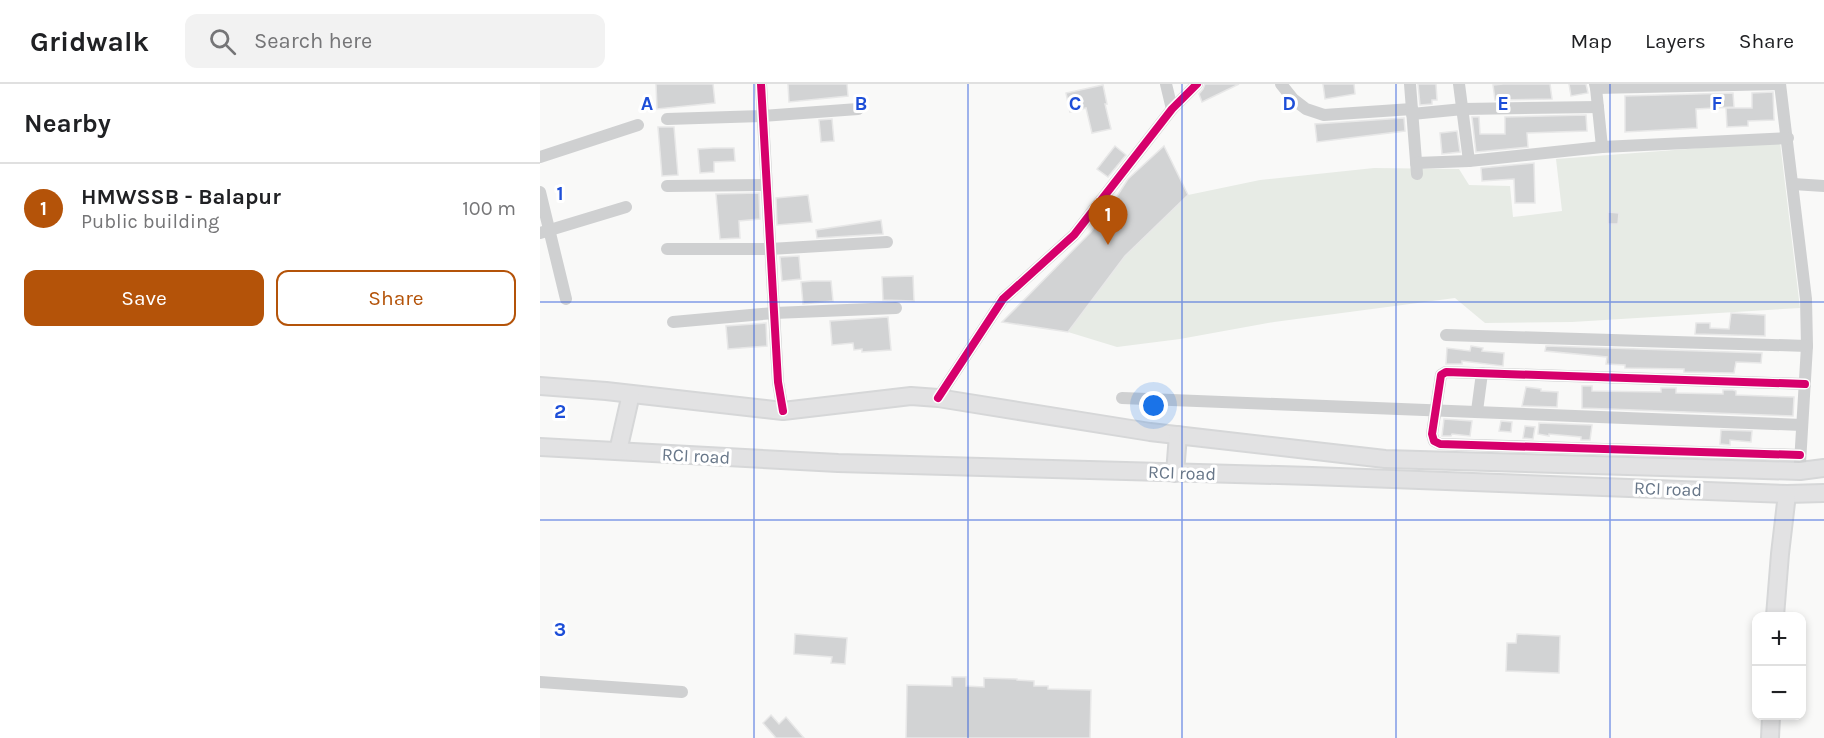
<!DOCTYPE html>
<html lang="en">
<head>
<meta charset="utf-8">
<style>
	body { margin:0; font-family:Karla,sans-serif; background:#f2f2f2; color:#202124 }
	.controls { position:absolute; right:18px; bottom:18px; display:grid; overflow:hidden; border-radius:12px; box-shadow:0 3px 9px #0003 }
	.controls button { width:54px; height:54px; display:grid; place-items:center; padding:0; border:0; border-bottom:2px solid #e0e0e0; background:#fff; color:#202124; font:30px sans-serif }
	.you { position:absolute; left:614px; top:322px; width:21px; height:21px; margin:-15px; border:4px solid #fff; border-radius:50%; background:#1a73e8; box-shadow:0 0 0 9px #1a73e833 }
	.badge { display:grid; place-items:center; width:39px; height:39px; border-radius:50%; background:#b45309; color:#fff; font-size:20px; font-weight:700 }
	.pin { position:absolute; translate:-50% -50px; filter:drop-shadow(0 2px 3px #0008) }
	.pin::after { content:''; position:absolute; top:32px; width:21px; height:18px; background:inherit; clip-path:polygon(0 0,100% 0,50% 100%) }
	.list { margin:0; padding:0; list-style:none }
	h2 { display:flex; justify-content:space-between; align-items:center; height:78px; margin:0; padding:0 24px; font-size:26px }
	h2 small { font-size:20px; font-weight:400; color:#757577 }
	.list li { display:grid; grid-template-columns:39px 1fr auto; gap:18px; align-items:center; box-sizing:border-box; height:90px; padding:0 24px; border-top:2px solid #e0e0e0 }
	.list b { display:block; font-size:22px; white-space:nowrap }
	.list p { margin:0; font-size:20px; white-space:nowrap; color:#757577 }
	.list em { font-size:20px; font-style:normal; color:#757577 }
	.actions { display:flex; gap:12px; padding:18px 24px }
	.actions a { flex:1; padding:14px 0; border:2px solid #b45309; border-radius:12px; text-align:center; font-size:21px; color:#b45309 }
	.actions .main { background:#b45309; color:#fff }
	.icon { flex:none; width:33px; height:33px; fill:none; stroke:currentColor; stroke-width:2; stroke-linecap:round; stroke-linejoin:round }
	.map { position:relative; flex:none; width:1284px; height:654px; overflow:hidden }
	header { display:flex; align-items:center; gap:36px; box-sizing:border-box; height:84px; padding:0 30px; background:#fff; border-bottom:2px solid #e0e0e0 }
	header strong { font-size:28px }
	nav { display:flex; gap:33px; margin-inline-start:auto; font-size:21px }
	.search { width:420px; height:54px; background:#f2f2f2; display:flex; align-items:center; gap:15px; box-sizing:border-box; padding:0 21px; border-radius:12px; color:#757577; font-size:22px }
	main { display:flex }
	aside { flex:1; background:#fff }
	.map>svg:first-child { display:block }
</style>
</head>
<body>
<header>
<strong>Gridwalk</strong>
<div class="search"><svg class="icon" aria-label="search" viewBox="0 0 24 24"><circle cx="10" cy="10" r="6"/><path d="M15 15l6 6"/></svg>Search here</div>
<nav><a>Map</a><a>Layers</a><a>Share</a></nav>
</header>
<main>
<aside>
<h2>Nearby<small></small></h2>
<ul class="list">
<li><span class="badge">1</span><div><b>HMWSSB - Balapur</b><p>Public building</p></div><em>100 m</em></li>
</ul>
<div class="actions"><a class="main">Save</a><a>Share</a></div>
</aside>
<div class="map">
<svg width="1284" height="654" viewBox="0 0 1284 654">
	<rect width="100%" height="100%" fill="#f9f9f8"/>
	<path fill="#e7ebe5" d="M1240 58 1260 224 1032 238 945 239 915 214 734 238 640 255 577 263 528 248 585 172 648 111 720 96 834 84 919 85 929 101 970 102 973 133 1022 127 1016 75Z"/>
	<g fill="#d2d3d4" stroke="#e8e8e8" stroke-width="1.5">
		<path d="M116 0H173L175 19 117 25Z"/>
		<path d="M248 0H307L308 12 249 18Z"/>
		<path d="M665 0H699L662 18 659 10 663 5Z"/>
		<path d="M783 0H814L815 10 785 15Z"/>
		<path d="M878 0H896L897 16H892V20L880 21Z"/>
		<path d="M963 0H1010L1012 15 955 16 953 1Z"/>
		<path d="M1029 0H1046L1048 9 1031 12Z"/>
		<path d="M563 1 567 20H565L571 45 552 49 546 24 530 28 526 9Z"/>
		<path d="M1233 8 1234 36 1208 37V42L1187 43 1186 24H1212V9Z"/>
		<path d="M1193 9 1194 23 1156 25 1157 44 1085 48V12Z"/>
		<path d="M1046 31 1047 47 987 49 988 63 936 68 932 33H939L940 50H965V33Z"/>
		<path d="M864 34 865 47 777 58 775 40Z"/>
		<path d="M292 35 294 57 281 58 279 36Z"/>
		<path d="M118 43H134L138 91 122 92Z"/>
		<path d="M917 47 920 68 902 70 900 49Z"/>
		<path d="M575 62 586 71 568 93 557 85Z"/>
		<path d="M624 62 648 111 585 172 528 248 462 238 550 149 565 131 588 95Z"/>
		<path d="M173 64H194L195 77 174 78V88L160 89 158 65Z"/>
		<path d="M994 79 995 119H975L974 95 942 97 941 84Z"/>
		<path d="M219 109 220 135 199 137 200 154 180 155 176 110Z"/>
		<path d="M268 111 272 138 237 141 236 114Z"/>
		<path d="M1068 128 1079 129 1078 140H1068Z"/>
		<path d="M341 136 343 150 277 154 276 146Z"/>
		<path d="M259 172 261 195 242 197 240 173Z"/>
		<path d="M373 192 374 217 343 216 342 193Z"/>
		<path d="M272 197H291L293 217 263 220 261 198Z"/>
		<path d="M1191 229 1225 231V252L1155 250 1156 239H1170V244L1189 245Z"/>
		<path d="M348 233 351 266 322 268V265L314 266 313 259 292 261 290 237Z"/>
		<path d="M226 239 227 262 188 265 186 242Z"/>
		<path d="M931 262 943 264 942 267 964 269 963 282 922 277V280H906L907 264 930 267Z"/>
		<path d="M1006 262 1222 269 1221 279 1196 278 1194 289 1144 288V285L1085 284V281L1066 280 1067 273 1005 267Z"/>
		<path d="M1042 302H1052V307L1121 308V304H1136V309L1183 310V306H1193L1196 307V311L1254 313 1253 332 1042 324Z"/>
		<path d="M986 303 1001 305V307L1018 308 1017 323 982 322Z"/>
		<path d="M904 335 932 337 930 352 912 350 911 352H902Z"/>
		<path d="M961 337 972 338 971 348 959 347Z"/>
		<path d="M999 339 1052 341 1050 356H1041V353L1009 350V352L998 350Z"/>
		<path d="M985 342 995 343 993 355 983 354Z"/>
		<path d="M1181 346 1212 347 1211 358 1190 356V361L1180 360Z"/>
		<path d="M255 550 307 554 305 580 291 579 292 573 254 570Z"/>
		<path d="M977 550 1020 552 1019 589 966 587 967 559H976Z"/>
		<path d="M412 593H426V602L444 603V594L477 595V596L494 597V602H508V605L551 606 550 654H366L367 601 412 602Z"/>
		<path d="M231 631 239 640 246 633 264 654H236L223 639Z"/>
	</g>
	<g fill="none" stroke-linecap="round" stroke-linejoin="round">
		<g stroke="#d6d7d8" stroke-width="20">
			<g id="secondary">
				<path d="M0 302 66 307 243 327 371 312 398 314 610 348 845 375 1191 385 1260 387 1284 384"/>
				<path d="M0 363 298 379 772 392 1247 410 1284 409"/>
				<path d="M78 367 91 310"/>
				<path d="M635 389 638 351"/>
				<path d="M1235 532 1240 470 1247 410"/>
				<path d="M1230 654 1231 632"/>
			</g>
		</g>
		<g stroke="#cfd0d1" stroke-width="12">
			<path d="M221 0 238 298 243 327"/>
			<path d="M626 0 632 25"/>
			<path d="M741 0 753 15 766 25 784 31 872 25"/>
			<path d="M870 0 877 90"/>
			<path d="M919 0 929 77"/>
			<path d="M1055 0 1056 4 1240 0"/>
			<path d="M1240 0 1266 215 1267 262 1260 379"/>
			<path d="M872 30 923 25 1058 23"/>
			<path d="M127 35 222 32 318 25"/>
			<path d="M1062 63 1248 54"/>
			<path d="M0 73 98 41"/>
			<path d="M876 79 929 77 1062 63 1056 4"/>
			<path d="M1253 100 1284 102"/>
			<path d="M127 102 226 101"/>
			<path d="M0 108 26 215"/>
			<path d="M0 149 86 123"/>
			<path d="M127 165H230L347 158"/>
			<path d="M133 238 234 229 356 224"/>
			<path d="M906 251 1267 262"/>
			<path d="M398 314 463 215 534 151 632 25 657 0"/>
			<path d="M582 314 1262 341"/>
			<path d="M937 327 942 289"/>
			<path d="M1260 371 900 360 894 357 892 350 901 291 906 288 1265 300"/>
			<path d="M0 598 142 608"/>
		</g>
		<use href="#secondary" stroke="#e2e2e3" stroke-width="16"/>
		<g stroke="#fff" stroke-width="11">
			<g id="cycleway">
				<path d="M221 0 238 298 243 327"/>
				<path d="M398 314 463 215 534 151 632 25 657 0"/>
				<path d="M1260 371 900 360 894 357 892 350 901 291 906 288 1265 300"/>
			</g>
		</g>
		<use href="#cycleway" stroke="#d6006c" stroke-width="8"/>
	</g>
	<path fill="none" stroke="#1d4ed8" stroke-width="1.5" stroke-opacity="0.55" d="M214 0V654M428 0V654M642 0V654M856 0V654M1070 0V654M0 218H1284M0 436H1284"/>
	<g text-anchor="middle" dominant-baseline="central" stroke-width="6" stroke-linejoin="round" paint-order="stroke">
		<g font-size="18" fill="#687789" stroke="#fff">
			<text transform="translate(156 372) rotate(3)">RCI road</text>
			<text transform="translate(642 389) rotate(2)">RCI road</text>
			<text transform="translate(1128 405) rotate(2)">RCI road</text>
		</g>
	</g>
	<g font-size="20" text-anchor="middle" font-weight="bold" fill="#1d4ed8" stroke="#fff" stroke-width="6" stroke-linejoin="round" paint-order="stroke">
		<text x="107" y="26">A</text>
		<text x="321" y="26">B</text>
		<text x="535" y="26">C</text>
		<text x="749" y="26">D</text>
		<text x="963" y="26">E</text>
		<text x="1177" y="26">F</text>
		<text x="20" y="116">1</text>
		<text x="20" y="334">2</text>
		<text x="20" y="552">3</text>
	</g>
</svg>
<div class="controls">
<button>+</button>
<button>−</button>
</div>
<div class="you"></div>
<div class="pin badge" style="left:568px;top:161px">1</div>
</div>
</main>
</body>
</html>
